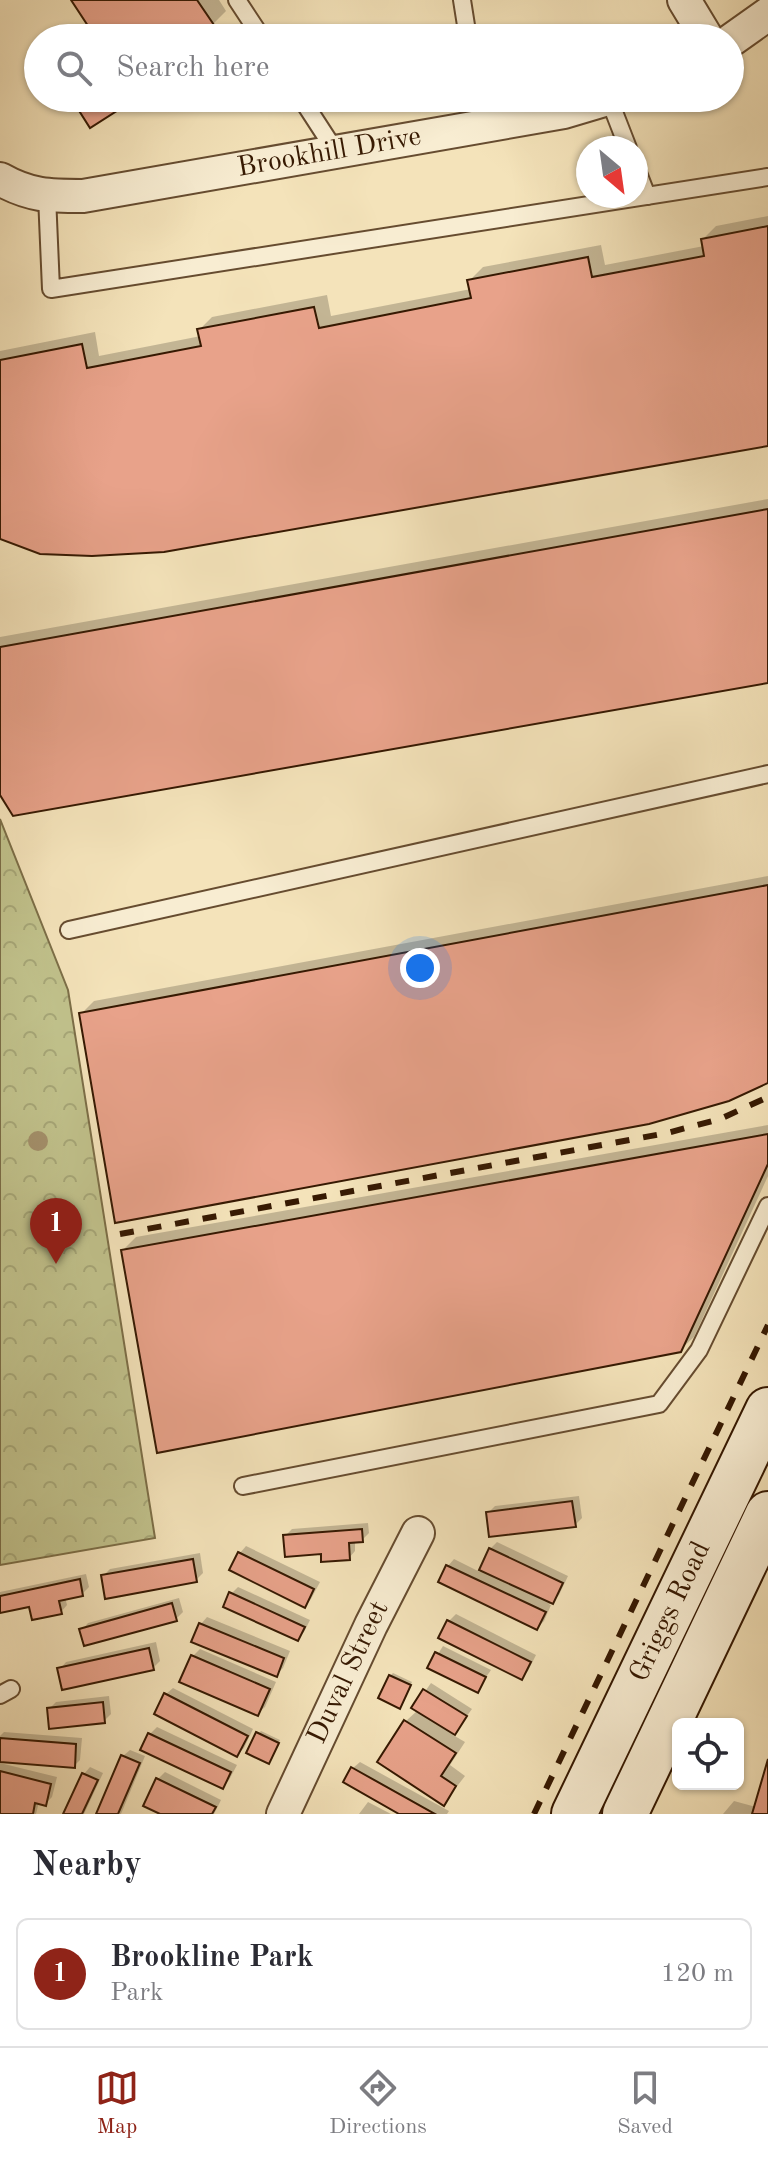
<!DOCTYPE html>
<html lang="en">
<head>
<meta charset="utf-8">
<style>
	body { margin:0; font-family:"Old Standard TT",serif; background:#f2f2f3; color:#2b2b33 }
	.controls { position:absolute; right:24px; bottom:24px; display:grid; overflow:hidden; border-radius:12px; box-shadow:0 2px 6px #0004 }
	.controls button { width:72px; height:72px; display:grid; place-items:center; padding:0; border:0; border-bottom:2px solid #e1e1e2; background:#fff; color:#2b2b33; font:40px sans-serif }
	.compass { position:absolute; left:576px; top:136px; width:72px; height:72px; border-radius:50%; background:#fff; box-shadow:0 2px 6px #0004; rotate:151deg }
	.you { position:absolute; left:420px; top:968px; width:28px; height:28px; margin:-20px; border:6px solid #fff; border-radius:50%; background:#1a73e8; box-shadow:0 0 0 12px #1a73e833 }
	.badge { display:grid; place-items:center; width:52px; height:52px; border-radius:50%; background:#8f2418; color:#fff; font-size:26px; font-weight:700 }
	.pin { position:absolute; translate:-50% -66px; filter:drop-shadow(0 2px 4px #0008) }
	.pin::after { content:''; position:absolute; top:42px; width:28px; height:24px; background:inherit; clip-path:polygon(0 0,100% 0,50% 100%) }
	.list { margin:0; padding:0; list-style:none }
	h2 { display:flex; justify-content:space-between; align-items:center; height:104px; margin:0; padding:0 32px; font-size:34px }
	h2 small { font-size:26px; font-weight:400; color:#7c7c81 }
	.list li { display:grid; grid-template-columns:52px 1fr auto; gap:24px; align-items:center; box-sizing:border-box; height:112px; margin:0 16px 16px; padding:0 16px; border:2px solid #e1e1e2; border-radius:12px }
	.list b { display:block; font-size:30px; white-space:nowrap }
	.list p { margin:0; font-size:26px; white-space:nowrap; color:#7c7c81 }
	.list em { font-size:26px; font-style:normal; color:#7c7c81 }
	.icon { flex:none; width:44px; height:44px; fill:none; stroke:currentColor; stroke-width:2; stroke-linecap:round; stroke-linejoin:round }
	.map { position:relative; flex:none; width:768px; height:1814px; overflow:hidden }
	.search { position:absolute; background:#fff; box-shadow:0 2px 6px #0004; left:24px; right:24px; top:24px; height:88px; display:flex; align-items:center; gap:20px; box-sizing:border-box; padding:0 28px; border-radius:44px; color:#7c7c81; font-size:30px }
	.sheet { height:232px; background:#fff }
	nav { display:flex; justify-content:space-around; align-items:center; box-sizing:border-box; height:112px; border-top:2px solid #e1e1e2; background:#fff; font-size:22px; color:#7c7c81 }
	nav a { display:grid; justify-items:center; gap:4px }
	nav .on { color:#8f2418 }
	.map>svg:first-child { display:block }
</style>
</head>
<body>
<div class="map">
<svg width="768" height="1814" viewBox="0 0 768 1814">
	<defs>
		<pattern id="park-crowns" width="20" height="18" patternUnits="userSpaceOnUse" patternTransform="scale(2)"><rect width="20" height="18" fill="#c1c28c"/><path d="M2 6a3 3 0 1 1 6 0M12 15a3 3 0 1 1 6 0" fill="none" stroke="#a6a677"/></pattern>
	</defs>
	<rect width="100%" height="100%" fill="#f4e3ba"/>
	<filter id="stains"><feTurbulence type="fractalNoise" baseFrequency=".0025" numOctaves="4"/><feColorMatrix values="0 0 0 0 .2 0 0 0 0 .09 0 0 0 0 .02 0 0 0 .5 -.17"/></filter>
	<radialGradient id="worn" r=".72"><stop offset=".6" stop-color="#630" stop-opacity="0"/><stop offset="1" stop-color="#630" stop-opacity=".3"/></radialGradient>
	<path fill="url(#park-crowns)" stroke="#7c6e47" stroke-width="2" d="M0 819 68 990 155 1538 0 1565Z"/>
	<g fill="#0003">
		<path d="M74 0H219L226 11 213 24 195 35 197 38H98Z"/>
		<path d="M768 216V444L0 534V351L95 332 99 356 201 336 199 330 212 317 327 295 331 316 471 289 470 280 483 267 601 245 605 265 704 246 703 239 716 226Z"/>
		<path d="M768 499V681L0 791V637Z"/>
		<path d="M768 876V1081L81 1014 94 1001Z"/>
		<path d="M768 1125V1176L694 1337 680 1350 123 1250 136 1237Z"/>
		<path d="M579 1496 582 1518 575 1525 488 1513 495 1506Z"/>
		<path d="M368 1523 369 1533 362 1540H355V1551L349 1558 285 1536 292 1529Z"/>
		<path d="M497 1542 568 1576 559 1595 549 1605H551L544 1621 537 1628 448 1566 454 1559 480 1572 490 1549Z"/>
		<path d="M246 1546 320 1582 311 1599 305 1606 240 1553Z"/>
		<path d="M200 1553 203 1573 196 1580 103 1576 110 1569Z"/>
		<path d="M86 1574 89 1587 82 1594 65 1597 67 1605 61 1612 31 1604 0 1611V1592Z"/>
		<path d="M238 1587 310 1620 304 1632 297 1639 231 1594Z"/>
		<path d="M179 1598 183 1612 176 1619 82 1630 88 1623Z"/>
		<path d="M456 1614 536 1655 528 1671 521 1678 449 1621Z"/>
		<path d="M207 1617 290 1651 283 1668 276 1675 201 1624Z"/>
		<path d="M156 1642 160 1661 153 1668 60 1669 66 1662Z"/>
		<path d="M443 1646 491 1670 477 1690 430 1667Z"/>
		<path d="M200 1649 276 1682 265 1707 258 1713 193 1656Z"/>
		<path d="M393 1673 412 1682 402 1703 390 1676Z"/>
		<path d="M431 1683 472 1709 453 1735 465 1742 450 1765 465 1776 444 1803 380 1762 406 1721 418 1710 414 1707Z"/>
		<path d="M173 1688 253 1729 244 1748 237 1755 166 1694Z"/>
		<path d="M109 1696 111 1714 104 1721 49 1709 56 1702Z"/>
		<path d="M157 1727 237 1765 229 1780 223 1787 150 1734Z"/>
		<path d="M261 1731 280 1740 272 1759 258 1734Z"/>
		<path d="M4 1732 82 1738 80 1760 74 1766 0 1760V1736Z"/>
		<path d="M130 1750 145 1756 121 1814H98L123 1756Z"/>
		<path d="M360 1762 449 1811 447 1814H403L353 1768Z"/>
		<path d="M0 1763 57 1777 52 1797 45 1804 39 1802 36 1814H0Z"/>
		<path d="M768 1766V1814H723L734 1801 756 1807Z"/>
		<path d="M90 1767 103 1773 84 1814H65L84 1774Z"/>
		<path d="M165 1772 221 1800 214 1814H164L158 1779Z"/>
		<path d="M368 1802 391 1814H359Z"/>
	</g>
	<g fill="#e8a28a" stroke="#361902" stroke-width="2">
		<path d="M71 0H197L214 25 194 38H96Z"/>
		<path d="M71 98H137L90 128Z"/>
		<path d="M768 226V446L164 552 92 556 40 554 0 539V360L82 344 87 368 201 346 197 329 314 307 319 328 471 298 467 280 588 257 592 277 704 256 701 239Z"/>
		<path d="M768 509V683L13 816 0 795V647Z"/>
		<path d="M768 885V1083L729 1101 649 1124 115 1223 79 1013Z"/>
		<path d="M768 1134V1164L681 1352 157 1453 121 1250Z"/>
		<path d="M572 1501 576 1527 489 1537 486 1512Z"/>
		<path d="M362 1529 363 1542 349 1543 350 1560 321 1562V1554L285 1557 283 1535Z"/>
		<path d="M489 1548 563 1583 553 1604 479 1570Z"/>
		<path d="M238 1552 314 1589 305 1608 229 1570Z"/>
		<path d="M193 1559 197 1582 105 1599 101 1575Z"/>
		<path d="M446 1565 546 1612 537 1630 438 1582Z"/>
		<path d="M80 1579 83 1596 59 1601 62 1614 32 1620 29 1607 0 1613V1596Z"/>
		<path d="M229 1592 305 1627 298 1641 223 1607Z"/>
		<path d="M172 1603 177 1621 84 1646 79 1629Z"/>
		<path d="M447 1620 531 1662 522 1680 438 1638Z"/>
		<path d="M199 1623 284 1658 277 1677 191 1642Z"/>
		<path d="M149 1648 154 1670 62 1690 57 1668Z"/>
		<path d="M435 1652 486 1677 478 1693 427 1668Z"/>
		<path d="M191 1655 270 1689 258 1716 179 1682Z"/>
		<path d="M389 1675 411 1685 400 1709 378 1698Z"/>
		<path d="M423 1689 467 1716 455 1735 411 1708Z"/>
		<path d="M164 1693 248 1736 237 1757 154 1714Z"/>
		<path d="M103 1702 105 1723 49 1729 47 1708Z"/>
		<path d="M404 1720 456 1753 441 1776 456 1786 444 1806 377 1762Z"/>
		<path d="M256 1732 279 1743 269 1764 246 1753Z"/>
		<path d="M148 1733 231 1772 223 1789 140 1750Z"/>
		<path d="M0 1738 76 1744 75 1768 0 1762Z"/>
		<path d="M121 1755 140 1763 118 1814H96Z"/>
		<path d="M768 1759V1814H752Z"/>
		<path d="M351 1767 435 1814H399L343 1782Z"/>
		<path d="M0 1771 51 1784 46 1806 35 1803 33 1814H0Z"/>
		<path d="M82 1773 98 1780 82 1814H63Z"/>
		<path d="M156 1778 216 1807 212 1814H160L143 1806Z"/>
	</g>
	<g fill="none" stroke-linecap="round" stroke-linejoin="round">
		<g stroke="#664c30" stroke-width="20">
			<g id="service">
				<path d="M237 0 262 38"/>
				<path d="M462 0 468 38"/>
				<path d="M301 98 336 152"/>
				<path d="M497 98 510 122"/>
				<path d="M609 99 628 148"/>
				<path d="M636 168 647 196"/>
				<path d="M47 196 51 289 768 177"/>
				<path d="M69 930 768 774"/>
				<path d="M243 1486 659 1404 699 1350 768 1206"/>
				<path d="M0 1695 11 1689"/>
			</g>
		</g>
		<g stroke="#664c30" stroke-width="36">
			<g id="minor">
				<path d="M684 0 707 38"/>
				<path d="M730 41 768 14"/>
				<path id="s1" d="M0 179C30 196 49 196 83 196L564 112 611 98"/>
				<path id="s2" d="M283 1814 371 1625 418 1533"/>
			</g>
		</g>
		<g stroke="#361902" stroke-width="48">
			<g id="secondary">
				<path id="s3" d="M574 1814 768 1410"/>
				<path d="M625 1814 768 1514"/>
			</g>
		</g>
		<use href="#service" stroke="#f8edd2" stroke-width="16"/>
		<use href="#minor" stroke="#f8edd2" stroke-width="32"/>
		<use href="#secondary" stroke="#f8edd2" stroke-width="44"/>
		<g stroke="#361902" stroke-width="6" stroke-dasharray="14 14" stroke-linecap="butt">
			<path d="M120 1234 667 1133 720 1119 768 1097"/>
			<path d="M534 1814 768 1325"/>
		</g>
	</g>
	<circle fill="#a3906b" cx="38" cy="1141" r="10"/>
	<g text-anchor="middle" dominant-baseline="central" stroke-width="7" stroke-linejoin="round" paint-order="stroke">
		<g font-size="28" fill="#361902" stroke="#f8edd2">
			<text stroke="none"><textPath href="#s1" startOffset="336">Brookhill Drive</textPath></text>
			<text stroke="none"><textPath href="#s3" startOffset="224">Griggs Road</textPath></text>
			<text stroke="none"><textPath href="#s2" startOffset="156">Duval Street</textPath></text>
		</g>
	</g>
	<rect width="100%" height="100%" filter="url(#stains)"/>
	<rect width="100%" height="100%" fill="url(#worn)"/>
</svg>
<div class="controls">
<button><svg class="icon" aria-label="locate" viewBox="0 0 24 24"><circle cx="12" cy="12" r="6"/><path d="M12 2v4M12 18v4M2 12h4M18 12h4"/></svg></button>
</div>
<svg class="compass" viewBox="-18 -18 36 36"><path d="M0-13l5 13h-10z" fill="#e53935"/><path d="M0 13l5-13h-10z" fill="#7c7c81"/></svg>
<div class="you"></div>
<div class="pin badge" style="left:56px;top:1264px">1</div>
<div class="search"><svg class="icon" aria-label="search" viewBox="0 0 24 24"><circle cx="10" cy="10" r="6"/><path d="M15 15l6 6"/></svg>Search here</div>
</div>
<section class="sheet">
<h2>Nearby<small></small></h2>
<ul class="list">
<li><span class="badge">1</span><div><b>Brookline Park</b><p>Park</p></div><em>120 m</em></li>
</ul>
</section>
<nav>
<a class="on"><svg class="icon" aria-label="map" viewBox="0 0 24 24"><path d="M3 6l6-2 6 2 6-2v14l-6 2-6-2-6 2zM9 4v14M15 6v14"/></svg>Map</a>
<a><svg class="icon" aria-label="directions" viewBox="0 0 24 24"><path d="M12 3l9 9-9 9-9-9zM9 14v-3h6M13 9l2 2-2 2"/></svg>Directions</a>
<a><svg class="icon" aria-label="saved" viewBox="0 0 24 24"><path d="M7 4h10v16l-5-4-5 4z"/></svg>Saved</a>
</nav>
</body>
</html>
